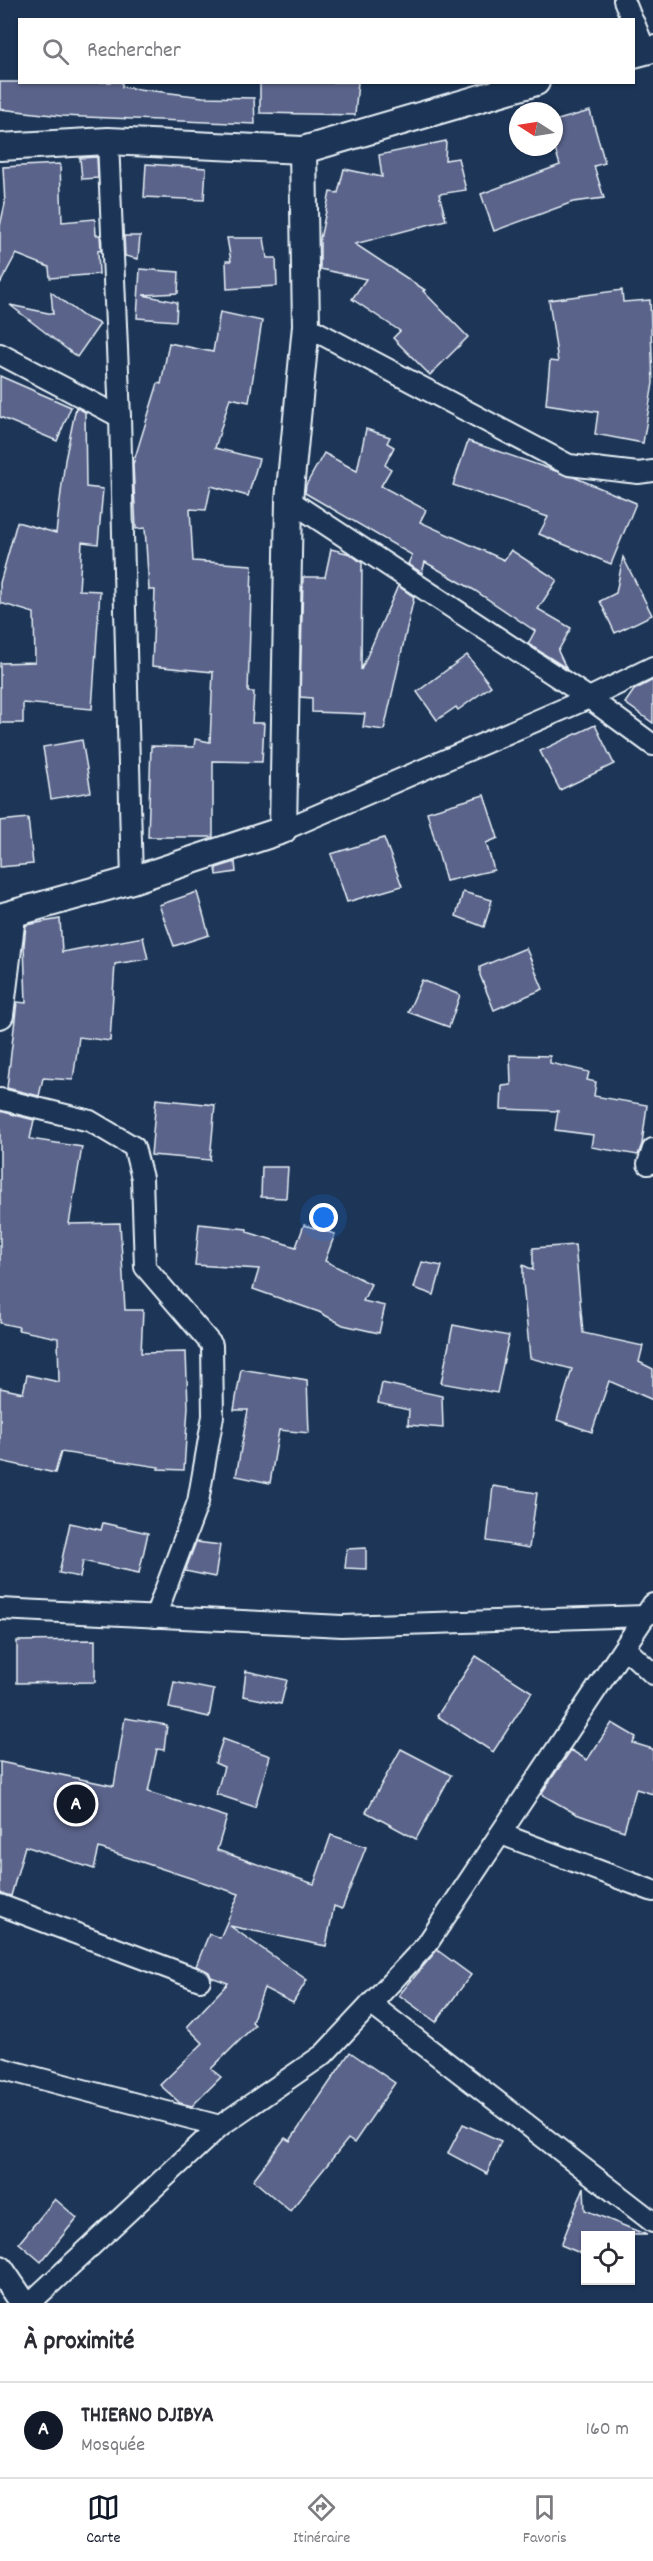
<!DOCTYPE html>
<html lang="fr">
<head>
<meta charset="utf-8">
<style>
	body { margin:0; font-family:Dekko,sans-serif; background:#f7f7f7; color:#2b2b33 }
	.controls { position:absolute; right:18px; bottom:18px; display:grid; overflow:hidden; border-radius:0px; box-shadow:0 2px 4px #0004 }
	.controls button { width:54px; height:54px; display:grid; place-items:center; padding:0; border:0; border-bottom:2px solid #e1e1e2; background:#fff; color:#2b2b33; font:30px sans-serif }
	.compass { position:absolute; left:509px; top:102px; width:54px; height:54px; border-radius:50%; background:#fff; box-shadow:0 2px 4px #0004; rotate:282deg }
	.you { position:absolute; left:324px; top:1218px; width:21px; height:21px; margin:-15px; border:4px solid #fff; border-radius:50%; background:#1a73e8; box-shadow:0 0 0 9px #1a73e833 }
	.badge { display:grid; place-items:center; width:39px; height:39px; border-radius:50%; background:#111827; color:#fff; font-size:20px; font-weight:700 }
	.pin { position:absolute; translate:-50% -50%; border:3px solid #fff; box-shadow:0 2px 6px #0006 }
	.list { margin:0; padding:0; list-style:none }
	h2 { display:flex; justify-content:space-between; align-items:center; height:78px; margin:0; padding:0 24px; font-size:26px }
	h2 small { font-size:20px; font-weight:400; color:#7c7c81 }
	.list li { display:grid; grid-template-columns:39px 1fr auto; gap:18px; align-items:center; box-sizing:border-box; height:96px; padding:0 24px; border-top:2px solid #e1e1e2 }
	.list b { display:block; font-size:22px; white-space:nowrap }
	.list p { margin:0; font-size:20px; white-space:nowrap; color:#7c7c81 }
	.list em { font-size:20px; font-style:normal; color:#7c7c81 }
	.icon { flex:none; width:33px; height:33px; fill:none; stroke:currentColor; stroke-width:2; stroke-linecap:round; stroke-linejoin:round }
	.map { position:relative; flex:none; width:653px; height:2303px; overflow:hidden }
	.search { position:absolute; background:#fff; box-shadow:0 2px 4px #0004; left:18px; right:18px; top:18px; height:66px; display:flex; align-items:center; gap:15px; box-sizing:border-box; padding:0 21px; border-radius:0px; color:#7c7c81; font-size:22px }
	.sheet { height:174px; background:#fff }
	nav { display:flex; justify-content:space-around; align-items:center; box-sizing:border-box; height:84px; border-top:2px solid #e1e1e2; background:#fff; font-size:16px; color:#7c7c81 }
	nav a { display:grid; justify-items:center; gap:3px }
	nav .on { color:#111827 }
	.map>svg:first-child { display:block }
</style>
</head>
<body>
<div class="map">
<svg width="653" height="2303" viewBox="0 0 653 2303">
	<rect width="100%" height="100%" fill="#1d3557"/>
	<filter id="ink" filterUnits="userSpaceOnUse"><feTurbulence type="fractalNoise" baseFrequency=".0167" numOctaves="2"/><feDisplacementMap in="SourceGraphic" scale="12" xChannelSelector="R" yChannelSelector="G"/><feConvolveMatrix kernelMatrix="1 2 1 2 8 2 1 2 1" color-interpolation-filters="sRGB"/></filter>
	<g filter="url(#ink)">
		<g fill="#5a638a" stroke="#e8f1f8" stroke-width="1.5">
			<path d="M0 82H122V87L203 97 254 98 255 124 61 116 0 109Z"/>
			<path d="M260 82H358L355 115 260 113Z"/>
			<path d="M590 111 605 163 594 166 604 198 573 202 494 231 481 194 560 165 554 146V121Z"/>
			<path d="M446 141 445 160 458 158 466 190 439 194 446 220 355 244 425 290 423 291 468 337 430 375 393 338 400 331 352 299 366 279 320 269V239L330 192 338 193 344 169 382 177 379 155Z"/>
			<path d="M97 157 98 178 82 179 80 158Z"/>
			<path d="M60 164 62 222 95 219 96 235H100L101 251 98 250 99 274 50 278 49 267 16 254 0 284V226L5 204 3 167Z"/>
			<path d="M146 164 206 168 204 200 144 197Z"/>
			<path d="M124 236H140L138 259 125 256Z"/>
			<path d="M227 238H264L267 258H276L277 286 227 289 226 261H231Z"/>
			<path d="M140 269 179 272 178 293 143 295 177 302 176 321 137 318Z"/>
			<path d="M622 290 623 302 650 300 653 383 643 443 595 434 598 412 546 404 550 361 558 362 549 300Z"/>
			<path d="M51 292 83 316 100 324 77 357 10 305 53 314Z"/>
			<path d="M220 312 262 321 249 402 230 398 215 448 259 459 248 496 211 486 206 510 190 509 193 561 252 565 248 692H254L252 723H264L262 762 213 761V837H148L151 746 194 747 195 739 210 742 213 672 152 666 155 590H149L145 528 136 529 133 464 158 383 161 384 169 343 213 352Z"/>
			<path d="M0 376 71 407 57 441 0 417Z"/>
			<path d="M76 407 85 412 86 487 103 489 98 544 82 542 79 590 100 591 92 709 23 703V723H0V663L35 662 34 613 0 603V583L17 522 56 533 65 460Z"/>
			<path d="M366 429 390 437 387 443 394 447 385 465 391 469 381 486 426 510 420 522 504 560 511 550 557 580 538 609 571 628 558 651 566 668 528 644 535 631 474 590 425 562 422 573 408 564 412 555 305 493 306 485 324 453 357 471Z"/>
			<path d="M468 441 576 478 636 503 611 564 539 534 548 517 453 485Z"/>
			<path d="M331 549 350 554 362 563 361 670 398 586 414 597 384 730 363 727 365 714 312 712V698L300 697 303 577H325Z"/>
			<path d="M623 557 652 615 615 633 600 601 616 593Z"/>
			<path d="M467 655 491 686 458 710 456 707 437 720 417 692Z"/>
			<path d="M653 680V723L625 703 634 690Z"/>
			<path d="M595 725 614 764 560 790 540 751Z"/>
			<path d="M82 740 91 792 51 799 43 747Z"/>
			<path d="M484 795 498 838 486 843 494 870 446 881 427 812Z"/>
			<path d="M28 818 33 864 0 867V821Z"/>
			<path d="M384 838 402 886 347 902 331 854Z"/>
			<path d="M235 862 236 872 217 875 216 868Z"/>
			<path d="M197 892 209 935 174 946 159 905Z"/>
			<path d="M463 892 492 900 484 927 456 916Z"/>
			<path d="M60 919 62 952 143 937 148 959 115 964 110 1041 79 1037 73 1080 43 1078 39 1096 7 1088 17 1002 26 1003 24 945 26 925Z"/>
			<path d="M526 948 543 989 494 1010 480 975V967Z"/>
			<path d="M422 980 460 995 449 1027 408 1012Z"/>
			<path d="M510 1055 550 1056V1063L589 1072 587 1080 596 1082 594 1096 647 1105 642 1144 638 1155 591 1147 593 1135 555 1130 558 1111 501 1109 502 1086 511 1085Z"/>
			<path d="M156 1099 215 1105 210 1160 151 1155Z"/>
			<path d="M0 1111 34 1120 30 1139 82 1147 69 1224 120 1223 125 1310H143L141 1353 186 1352 188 1407 184 1470 158 1469 159 1467 61 1452 55 1473 0 1461V1388L23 1393 27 1375 59 1382 58 1338 18 1330 19 1327 0 1323Z"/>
			<path d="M262 1167H288L286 1198 261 1197Z"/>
			<path d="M199 1224 247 1229V1232L296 1247 304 1225 335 1234 325 1261 371 1284 363 1301 385 1306 379 1333 343 1325 319 1312 253 1289 259 1269 195 1265Z"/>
			<path d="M575 1245 583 1333 643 1346 639 1362 653 1369V1400L609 1381 592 1432 557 1420 572 1369 530 1358 523 1283V1265L533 1270V1248Z"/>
			<path d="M422 1262 442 1266 434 1295 414 1288Z"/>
			<path d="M453 1325 509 1336 497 1393 441 1383Z"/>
			<path d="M241 1369 307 1380 309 1433 279 1430 270 1483 236 1476 248 1410H234Z"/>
			<path d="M382 1383 442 1396 443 1428 408 1425 409 1410 378 1403Z"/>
			<path d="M493 1486 537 1493 529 1548 487 1541Z"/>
			<path d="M70 1523 101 1530 103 1523 148 1533 139 1573 83 1561 80 1577 59 1573Z"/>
			<path d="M196 1542 220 1545 215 1577 185 1571Z"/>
			<path d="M366 1548V1569L345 1568 347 1549Z"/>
			<path d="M95 1640V1682L17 1683V1641Z"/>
			<path d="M476 1656 532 1692 493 1752 437 1716Z"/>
			<path d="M246 1671 287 1680 281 1704 243 1696Z"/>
			<path d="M174 1682 214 1690 209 1717 169 1708Z"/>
			<path d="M125 1718 167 1725 164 1750 157 1749 148 1792 227 1817 217 1850 314 1884 331 1835 366 1847 342 1909 334 1906 326 1946 230 1926 307 1980 293 2003 264 1988 252 2022 255 2025 211 2069 221 2077 192 2106 180 2103 160 2085 203 2043 187 2027 228 1983 211 1977 209 1972 196 1966 209 1934 220 1938 239 1894 99 1848 94 1869 25 1846 11 1896 0 1893V1762L114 1786Z"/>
			<path d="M612 1723 636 1737 633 1743 653 1749V1794L636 1789 624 1831 576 1814 541 1794 571 1750 587 1760Z"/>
			<path d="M223 1739 270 1756 255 1807 216 1794 224 1767 215 1763Z"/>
			<path d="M401 1749 451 1775 416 1839 366 1812Z"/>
			<path d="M437 1950 471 1975 436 2022 399 1995Z"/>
			<path d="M350 2052 395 2083 354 2143 348 2139 290 2211 253 2180 285 2138 290 2141Z"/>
			<path d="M463 2124 501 2141 487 2174 448 2153Z"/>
			<path d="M584 2187 585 2210 647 2235H585V2255L561 2245Z"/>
			<path d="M55 2199 77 2218 41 2262 19 2243Z"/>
		</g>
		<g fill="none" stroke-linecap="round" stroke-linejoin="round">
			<g stroke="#e8f1f8" stroke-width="24">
				<g id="minor">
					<path d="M624 0 632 20"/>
					<path d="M634 23 645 50"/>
					<path d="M108 141 120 417"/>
					<path d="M306 326 569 465 638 473 653 471"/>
					<path d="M0 354 120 417 132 880"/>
					<path d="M289 500 589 698 653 745"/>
					<path d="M283 830 589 698 653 667"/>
					<path d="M0 1099 90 1121 134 1147 142 1178 145 1267 212 1345 213 1416 198 1502 155 1617"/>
					<path d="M648 1164 653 1149"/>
					<path d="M0 1609 342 1626 645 1616 653 1612"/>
					<path d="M626 1649 653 1674"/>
					<path d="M501 1834 653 1891"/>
					<path d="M0 1905 200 1980"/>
					<path d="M371 2004 653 2222"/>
					<path d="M0 2068 220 2126 324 2054 427 1944 653 1604"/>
					<path d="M30 2303 220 2126"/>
				</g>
			</g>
			<g stroke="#e8f1f8" stroke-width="30">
				<g id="tertiary">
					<path d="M634 54 653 49"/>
					<path d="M0 147 108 141 303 150 536 82"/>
					<path d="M0 917 132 880 283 830 289 500 306 326 303 150"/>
					<path d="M0 1015 12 916"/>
					<path d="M0 2269 23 2303"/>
				</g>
			</g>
			<use href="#minor" stroke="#1d3557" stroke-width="20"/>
			<use href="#tertiary" stroke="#1d3557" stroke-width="26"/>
		</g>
	</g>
</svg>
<div class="controls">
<button><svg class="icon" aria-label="locate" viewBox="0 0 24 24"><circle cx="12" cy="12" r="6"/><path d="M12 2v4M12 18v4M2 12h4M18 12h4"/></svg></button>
</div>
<svg class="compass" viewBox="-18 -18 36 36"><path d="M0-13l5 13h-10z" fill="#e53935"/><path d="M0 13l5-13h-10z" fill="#7c7c81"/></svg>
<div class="you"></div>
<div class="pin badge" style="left:76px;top:1804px">A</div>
<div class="search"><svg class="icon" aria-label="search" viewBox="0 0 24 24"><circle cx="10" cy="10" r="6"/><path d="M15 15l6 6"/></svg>Rechercher</div>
</div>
<section class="sheet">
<h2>À proximité<small></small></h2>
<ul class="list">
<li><span class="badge">A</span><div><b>THIERNO DJIBYA</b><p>Mosquée</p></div><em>160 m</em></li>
</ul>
</section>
<nav>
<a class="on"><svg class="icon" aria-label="map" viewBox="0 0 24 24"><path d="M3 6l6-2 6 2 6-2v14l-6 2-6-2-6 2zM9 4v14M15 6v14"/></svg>Carte</a>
<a><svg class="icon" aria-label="directions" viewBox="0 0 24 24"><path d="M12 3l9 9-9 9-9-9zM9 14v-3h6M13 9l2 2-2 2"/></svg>Itinéraire</a>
<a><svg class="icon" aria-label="saved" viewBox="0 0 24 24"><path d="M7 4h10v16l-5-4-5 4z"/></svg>Favoris</a>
</nav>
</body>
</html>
